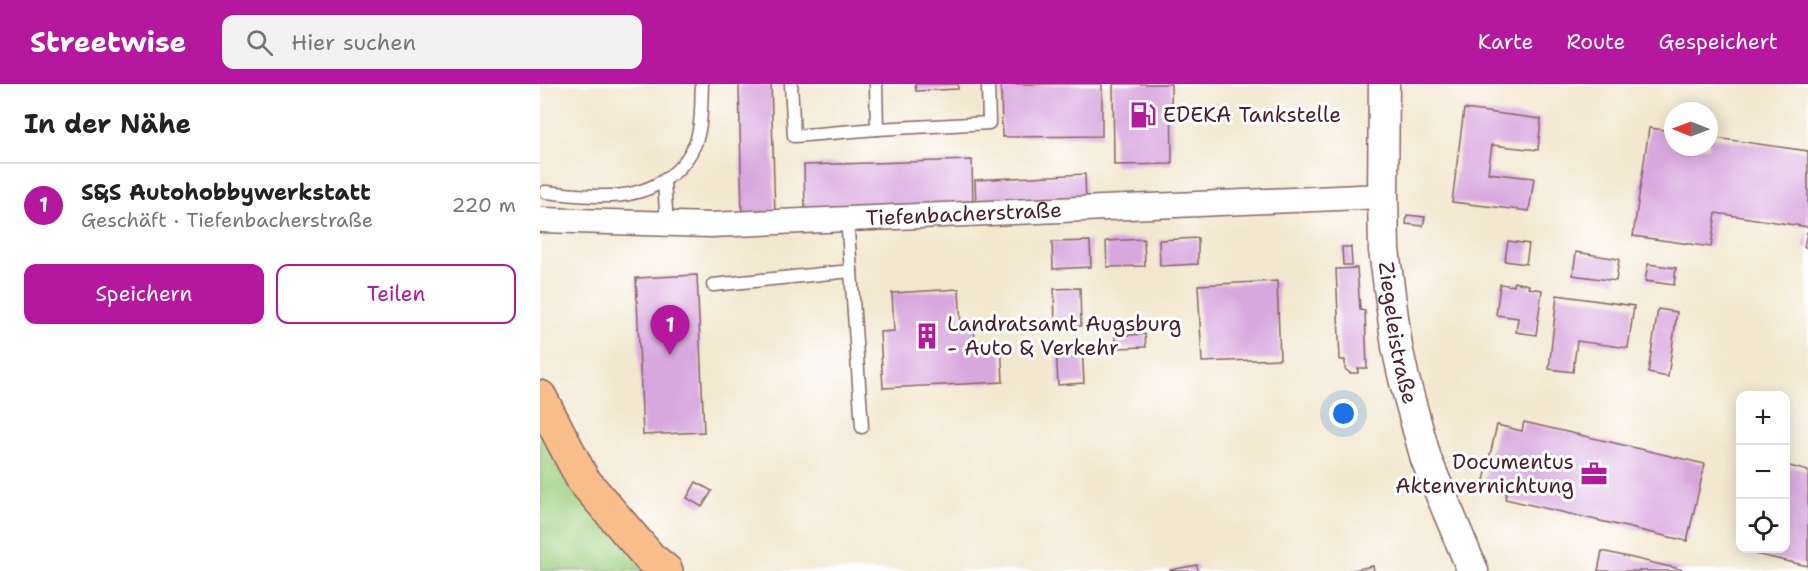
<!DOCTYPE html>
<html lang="de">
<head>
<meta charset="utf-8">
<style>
	body { margin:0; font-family:"Shantell Sans",sans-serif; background:#f2f2f2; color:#222 }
	.controls { position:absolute; right:18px; bottom:18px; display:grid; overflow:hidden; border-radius:12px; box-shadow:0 3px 15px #0003 }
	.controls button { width:54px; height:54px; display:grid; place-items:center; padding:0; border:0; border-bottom:2px solid #e0e0e0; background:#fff; color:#222; font:30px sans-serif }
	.compass { position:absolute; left:1124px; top:18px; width:54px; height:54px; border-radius:50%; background:#fff; box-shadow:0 3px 15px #0003; rotate:271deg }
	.you { position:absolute; left:804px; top:330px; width:21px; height:21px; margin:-15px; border:4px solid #fff; border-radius:50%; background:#1a73e8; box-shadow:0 0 0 9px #1a73e833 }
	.badge { display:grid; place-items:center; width:39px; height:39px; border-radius:50%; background:#b5179e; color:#fff; font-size:20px; font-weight:700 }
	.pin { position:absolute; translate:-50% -50px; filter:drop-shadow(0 2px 3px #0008) }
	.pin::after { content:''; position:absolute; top:32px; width:21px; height:18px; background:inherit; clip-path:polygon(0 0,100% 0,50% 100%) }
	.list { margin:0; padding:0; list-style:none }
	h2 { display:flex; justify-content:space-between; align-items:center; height:78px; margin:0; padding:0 24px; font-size:26px }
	h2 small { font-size:20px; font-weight:400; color:#767676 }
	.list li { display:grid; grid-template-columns:39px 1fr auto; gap:18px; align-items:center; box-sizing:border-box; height:84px; padding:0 24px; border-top:2px solid #e0e0e0 }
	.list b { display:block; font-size:22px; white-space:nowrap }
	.list p { margin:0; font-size:20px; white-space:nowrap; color:#767676 }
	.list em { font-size:20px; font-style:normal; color:#767676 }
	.actions { display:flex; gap:12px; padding:18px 24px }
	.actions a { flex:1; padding:14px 0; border:2px solid #b5179e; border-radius:12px; text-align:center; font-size:21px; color:#b5179e }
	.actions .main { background:#b5179e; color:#fff }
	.icon { flex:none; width:33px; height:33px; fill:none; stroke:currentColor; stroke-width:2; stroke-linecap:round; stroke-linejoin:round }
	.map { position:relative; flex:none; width:1268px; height:487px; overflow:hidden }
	header { display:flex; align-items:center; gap:36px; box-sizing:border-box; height:84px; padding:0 30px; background:#b5179e; color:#fff }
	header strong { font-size:28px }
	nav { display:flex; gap:33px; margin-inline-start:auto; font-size:21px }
	.search { width:420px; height:54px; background:#f2f2f2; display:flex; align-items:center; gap:15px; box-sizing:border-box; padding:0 21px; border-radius:12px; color:#767676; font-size:22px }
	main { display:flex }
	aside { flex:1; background:#fff }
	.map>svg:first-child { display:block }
</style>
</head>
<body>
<header>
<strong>Streetwise</strong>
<div class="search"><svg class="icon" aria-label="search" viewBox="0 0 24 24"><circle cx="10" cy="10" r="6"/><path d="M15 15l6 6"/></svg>Hier suchen</div>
<nav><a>Karte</a><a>Route</a><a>Gespeichert</a></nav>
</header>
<main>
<aside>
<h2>In der Nähe<small></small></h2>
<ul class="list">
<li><span class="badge">1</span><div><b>S&amp;S Autohobbywerkstatt</b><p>Geschäft · Tiefenbacherstraße</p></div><em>220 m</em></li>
</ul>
<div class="actions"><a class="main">Speichern</a><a>Teilen</a></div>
</aside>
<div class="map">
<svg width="1268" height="487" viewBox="0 0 1268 487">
	<rect width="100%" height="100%" fill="#fff"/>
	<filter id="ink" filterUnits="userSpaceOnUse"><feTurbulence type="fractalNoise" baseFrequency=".0167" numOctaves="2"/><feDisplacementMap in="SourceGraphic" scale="12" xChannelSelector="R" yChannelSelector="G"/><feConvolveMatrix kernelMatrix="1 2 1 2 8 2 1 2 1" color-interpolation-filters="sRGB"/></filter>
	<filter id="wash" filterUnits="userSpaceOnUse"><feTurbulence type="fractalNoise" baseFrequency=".008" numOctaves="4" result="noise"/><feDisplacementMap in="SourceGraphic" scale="24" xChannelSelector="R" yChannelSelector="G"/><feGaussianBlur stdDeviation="1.35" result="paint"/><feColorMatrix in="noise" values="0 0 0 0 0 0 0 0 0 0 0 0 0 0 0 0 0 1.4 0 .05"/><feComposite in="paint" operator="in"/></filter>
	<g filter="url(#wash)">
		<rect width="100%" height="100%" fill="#f3e7cf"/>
		<path fill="#9dce7e" stroke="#747654" stroke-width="1.5" d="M0 340 109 487H0Z"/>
		<g id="blocks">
			<g fill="#d8a7de">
				<path d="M199 0H231L235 129 202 131Z"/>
				<path d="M375 0H418V5L376 7Z"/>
				<path d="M461 0H562V52L462 53Z"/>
				<path d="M573 0H631L632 80 574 81Z"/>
				<path d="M924 25 1001 35 998 66 952 61 948 89 994 94 989 127 912 118Z"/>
				<path d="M1109 44 1133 47V63H1169V53L1268 67V143L1176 129 1171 163 1093 152Z"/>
				<path d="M432 76 433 123 265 128 264 81Z"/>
				<path d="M545 90 546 117 436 122 435 96Z"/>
				<path d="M867 131 885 133 883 142 866 140Z"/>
				<path d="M1267 148H1268V163H1264Z"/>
				<path d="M658 154V180L620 182 619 156Z"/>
				<path d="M604 155 605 182 567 183 566 157Z"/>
				<path d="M550 157 551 183 513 185 512 158Z"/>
				<path d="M968 157 989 160 986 180 965 177Z"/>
				<path d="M802 163H811L812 181H803Z"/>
				<path d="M1036 168 1079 175 1076 197 1033 191Z"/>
				<path d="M1108 180 1136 184 1134 201 1105 197Z"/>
				<path d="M817 184 820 226 825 227 827 284H818V289H810L805 285V276H800L796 185Z"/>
				<path d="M157 191 164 348 103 351 96 194Z"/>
				<path d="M737 197 740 275 662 278 658 201Z"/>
				<path d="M974 198 989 201 988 204 1002 206 996 251 976 248 978 234 956 231 960 200 974 202Z"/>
				<path d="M540 204 541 242 515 243 514 205Z"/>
				<path d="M419 205 421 244 434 243 435 257 461 256 463 298 343 304 340 248 354 247 352 209Z"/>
				<path d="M1017 211 1094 222 1088 264 1037 257 1033 288 1009 285Z"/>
				<path d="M1118 225 1137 228 1128 293 1108 289Z"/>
				<path d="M605 250 606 263 575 264V252Z"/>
				<path d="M542 261 544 299 518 301 516 263Z"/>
				<path d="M984 338 1165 380 1147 457 965 415 967 406 943 401 957 341 982 347Z"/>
				<path d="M1246 381 1268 387V482L1215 470 1216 464H1246Z"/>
				<path d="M156 398 172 407 162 423 147 414Z"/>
				<path d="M1062 467 1144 486V487H1058Z"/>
				<path d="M657 481 658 487H630V486Z"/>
				<path d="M833 482 834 487H813V486Z"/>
			</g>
		</g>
	</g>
	<g filter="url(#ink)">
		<use href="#blocks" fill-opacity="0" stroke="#856564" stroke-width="1.5"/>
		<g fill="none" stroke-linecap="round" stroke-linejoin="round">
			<g stroke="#856564" stroke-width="15">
				<g id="service">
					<path d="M251 0 254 52 337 45"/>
					<path d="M336 0 337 45 449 39 448 0"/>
					<path d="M124 98 127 140"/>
					<path d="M5 108C50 112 96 121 134 89 146 78 156 63 159 46 162 32 161 15 162 0"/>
					<path d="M311 187 322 343"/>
					<path d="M173 201 311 187 307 134"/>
				</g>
			</g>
			<g stroke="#856564" stroke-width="27">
				<g id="minor">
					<path id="s1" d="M2 136 170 141 843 112"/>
				</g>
			</g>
			<g stroke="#856564" stroke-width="33">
				<g id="tertiary">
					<path id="s2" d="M844 0 843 112 844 166 857 263 864 295 886 375 933 487"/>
				</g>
			</g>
			<g stroke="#856564" stroke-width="36">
				<path id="motorway" d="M0 313 43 396 110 474 126 487"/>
			</g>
			<use href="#service" stroke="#fff" stroke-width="12"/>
			<use href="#minor" stroke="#fff" stroke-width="24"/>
			<use href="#tertiary" stroke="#fff" stroke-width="30"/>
			<use href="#motorway" stroke="#f8bd89" stroke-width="33"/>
		</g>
	</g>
	<defs>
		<g id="fuel-bare" transform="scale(2.07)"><path d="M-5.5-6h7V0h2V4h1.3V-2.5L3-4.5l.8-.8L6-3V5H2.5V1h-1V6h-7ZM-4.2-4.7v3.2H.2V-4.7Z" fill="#b5179e" stroke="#fff" stroke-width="2.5" paint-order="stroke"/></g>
		<g id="building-bare" transform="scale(2.07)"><path d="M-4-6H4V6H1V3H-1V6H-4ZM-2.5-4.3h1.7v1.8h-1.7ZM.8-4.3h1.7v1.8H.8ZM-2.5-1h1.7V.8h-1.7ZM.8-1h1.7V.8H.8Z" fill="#b5179e" stroke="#fff" stroke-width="2.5" paint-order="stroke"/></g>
		<g id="office-bare" transform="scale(2.07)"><path d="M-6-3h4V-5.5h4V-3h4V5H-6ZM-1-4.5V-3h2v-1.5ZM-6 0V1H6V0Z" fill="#b5179e" stroke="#fff" stroke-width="2.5" paint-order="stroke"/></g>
	</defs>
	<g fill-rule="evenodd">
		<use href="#fuel-bare" x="603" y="31"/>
		<use href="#building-bare" x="387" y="252"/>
		<use href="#office-bare" x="1054" y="390"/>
	</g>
	<g text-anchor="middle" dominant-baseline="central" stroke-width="6" stroke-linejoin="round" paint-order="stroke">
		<g font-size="21" fill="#4a1f2b" stroke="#fff" text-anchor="start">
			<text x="623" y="31">EDEKA Tankstelle</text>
			<text x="407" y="240">Landratsamt Augsburg<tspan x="407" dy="24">- Auto &amp; Verkehr</tspan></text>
			<text x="1034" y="378" text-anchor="end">Documentus<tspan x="1034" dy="24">Aktenvernichtung</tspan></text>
		</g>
		<g font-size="21" fill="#4a1f2b" stroke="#fff">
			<text stroke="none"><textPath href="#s1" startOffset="422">Tiefenbacherstraße</textPath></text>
			<text stroke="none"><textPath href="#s2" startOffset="250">Ziegeleistraße</textPath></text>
		</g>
	</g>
</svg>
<div class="controls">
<button>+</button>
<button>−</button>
<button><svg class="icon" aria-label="locate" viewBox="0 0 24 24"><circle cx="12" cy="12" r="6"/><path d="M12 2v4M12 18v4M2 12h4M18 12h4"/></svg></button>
</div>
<svg class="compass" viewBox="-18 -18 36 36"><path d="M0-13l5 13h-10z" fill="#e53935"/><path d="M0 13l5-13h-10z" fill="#767676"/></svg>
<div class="you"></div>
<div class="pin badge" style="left:130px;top:271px">1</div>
</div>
</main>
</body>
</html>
